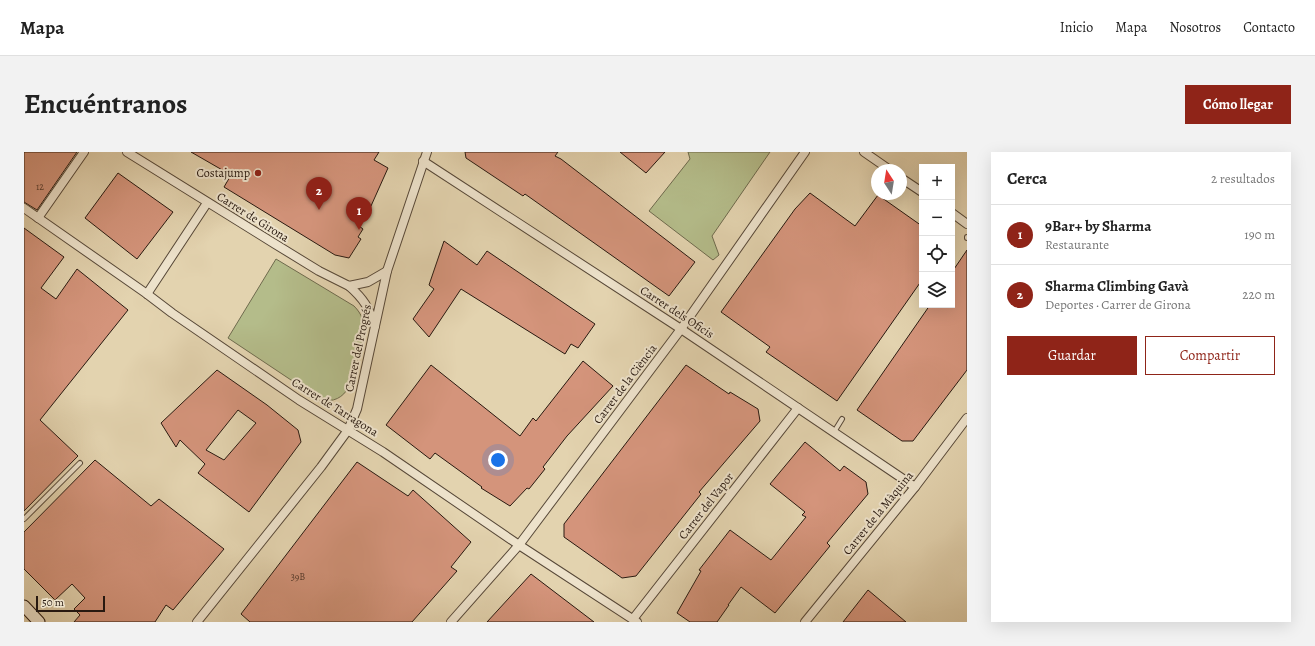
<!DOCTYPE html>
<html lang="es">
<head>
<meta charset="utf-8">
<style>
	body { margin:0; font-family:Alegreya,serif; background:#f2f2f2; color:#222 }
	.controls { position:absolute; right:12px; top:12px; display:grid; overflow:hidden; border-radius:0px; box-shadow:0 4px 16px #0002 }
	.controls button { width:36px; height:36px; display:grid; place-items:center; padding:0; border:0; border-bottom:1px solid #e0e0e0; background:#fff; color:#222; font:20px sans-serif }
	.compass { position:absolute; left:847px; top:12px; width:36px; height:36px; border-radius:50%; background:#fff; box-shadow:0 4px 16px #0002; rotate:348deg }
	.scale { position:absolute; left:12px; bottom:10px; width:69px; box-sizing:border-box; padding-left:4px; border:2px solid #281910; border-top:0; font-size:11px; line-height:14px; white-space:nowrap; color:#281910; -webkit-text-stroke:3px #ede2cb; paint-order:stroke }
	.you { position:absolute; left:474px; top:308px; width:14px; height:14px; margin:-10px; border:3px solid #fff; border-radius:50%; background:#1a73e8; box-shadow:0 0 0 6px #1a73e833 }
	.badge { display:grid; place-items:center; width:26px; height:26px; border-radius:50%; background:#8f2418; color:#fff; font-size:13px; font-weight:700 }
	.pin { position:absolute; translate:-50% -33px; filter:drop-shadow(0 1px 2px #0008) }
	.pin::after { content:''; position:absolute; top:21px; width:14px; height:12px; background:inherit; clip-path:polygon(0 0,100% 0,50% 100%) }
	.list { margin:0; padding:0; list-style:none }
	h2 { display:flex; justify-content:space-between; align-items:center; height:52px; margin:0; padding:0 16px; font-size:17px }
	h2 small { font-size:13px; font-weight:400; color:#767676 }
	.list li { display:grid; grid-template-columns:26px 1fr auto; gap:12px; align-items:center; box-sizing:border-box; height:60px; padding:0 16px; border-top:1px solid #e0e0e0 }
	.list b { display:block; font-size:15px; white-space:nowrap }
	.list p { margin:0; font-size:13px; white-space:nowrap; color:#767676 }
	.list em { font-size:13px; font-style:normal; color:#767676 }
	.actions { display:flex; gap:8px; padding:12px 16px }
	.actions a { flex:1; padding:9px 0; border:1px solid #8f2418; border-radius:0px; text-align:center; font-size:14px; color:#8f2418 }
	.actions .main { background:#8f2418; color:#fff }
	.icon { flex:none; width:22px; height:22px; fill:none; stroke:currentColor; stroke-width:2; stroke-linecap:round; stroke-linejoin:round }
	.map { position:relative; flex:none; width:943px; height:470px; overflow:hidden; border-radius:0px }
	header { display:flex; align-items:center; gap:24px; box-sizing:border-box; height:56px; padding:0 20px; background:#fff; border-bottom:1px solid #e0e0e0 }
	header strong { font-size:19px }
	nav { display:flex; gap:22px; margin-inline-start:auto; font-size:14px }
	.intro { display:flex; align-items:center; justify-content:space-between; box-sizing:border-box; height:96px; padding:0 24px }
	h1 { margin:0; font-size:28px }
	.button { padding:10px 18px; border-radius:0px; background:#8f2418; color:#fff; font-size:14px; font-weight:700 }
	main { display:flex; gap:24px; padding:0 24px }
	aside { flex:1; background:#fff; border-radius:0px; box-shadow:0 4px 16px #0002 }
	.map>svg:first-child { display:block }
</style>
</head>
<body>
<header>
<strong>Mapa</strong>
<nav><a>Inicio</a><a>Mapa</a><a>Nosotros</a><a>Contacto</a></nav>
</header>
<div class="intro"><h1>Encuéntranos</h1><a class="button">Cómo llegar</a></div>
<main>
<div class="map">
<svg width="943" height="470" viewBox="0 0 943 470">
	<rect width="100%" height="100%" fill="#e3d3af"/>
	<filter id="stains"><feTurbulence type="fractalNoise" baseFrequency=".005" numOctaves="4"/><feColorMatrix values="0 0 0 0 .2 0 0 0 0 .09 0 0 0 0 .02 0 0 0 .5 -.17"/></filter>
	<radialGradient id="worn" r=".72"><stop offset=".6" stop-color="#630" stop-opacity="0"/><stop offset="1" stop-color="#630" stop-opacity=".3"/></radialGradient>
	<g fill="#b4bc8a" stroke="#6e6a4d">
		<path d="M664 0H746L688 84 695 103 689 108 625 59 666 7Z"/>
		<path d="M252 107 330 154C346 170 339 186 334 206 328 236 319 259 283 244L285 240 204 186Z"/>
	</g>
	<g fill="#d4947b" stroke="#281910" fill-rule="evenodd">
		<path d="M0 0H53L13 58 0 50Z"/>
		<path d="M167 0H355L350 8 364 16 347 54 335 74 339 77 334 85 337 87 325 106 311 103 200 35 207 23Z"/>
		<path d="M441 0H534L531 4 537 7 671 110 645 144 501 42 499 44 442 6Z"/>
		<path d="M596 0H641L622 21Z"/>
		<path d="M94 21 149 60 113 107 61 66Z"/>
		<path d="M786 41 831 74 854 43 898 74V128L813 249 742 200 746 195 697 160 771 57Z"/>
		<path d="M0 76 40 105 17 136 32 147 53 117 104 158 16 268 54 304 0 359Z"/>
		<path d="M420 89 453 113 463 99 571 172 554 196 547 192 541 202 437 137 405 185 389 167 410 137 405 133Z"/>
		<path d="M943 98V218L889 289H878L833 258 906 153H928V120Z"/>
		<path d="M559 209 589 234 543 284 519 315 521 317 505 337 503 336 486 354 457 336 458 335 411 301 406 307 362 273 407 213 496 284 509 266 512 269Z"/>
		<path d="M662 213 705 242 706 240 734 257 736 269 675 340 677 342 612 424 598 426 540 385V372Z"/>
		<path d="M193 218 243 253 274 278 277 290 225 360 174 321 181 312 156 288 152 295 137 271ZM214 258 232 271 200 308 182 298Z"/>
		<path d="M781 290 816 319 820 314 842 330 844 342 803 391 806 394 751 461 717 435 704 453H705L693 470H666L653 461 677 419 675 418 706 378 747 408 782 365 778 363 781 360 746 332Z"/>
		<path d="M71 308 127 354 135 347 200 397 149 458 142 453 131 470H50L56 463 50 457 61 446 48 432 31 448 0 417V380Z"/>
		<path d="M333 310 384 344 389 338 447 390 427 415 433 419 388 470H226L217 462Z"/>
		<path d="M507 422 570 470H463Z"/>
		<path d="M844 438 882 470H819Z"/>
	</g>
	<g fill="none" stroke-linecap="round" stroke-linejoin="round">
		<g stroke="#574838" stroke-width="6">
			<g id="lane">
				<path d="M943 86V85"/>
				<path d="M810 280 818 267"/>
				<path d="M0 367 56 311"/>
			</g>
		</g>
		<g stroke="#574838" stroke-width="10">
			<g id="street">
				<path d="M103 0 251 92 295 119 325 134 344 130 363 119"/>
				<path d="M840 0 866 18"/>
				<path d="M399 9 657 177 891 335"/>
				<path d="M877 26 898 40"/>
				<path d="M0 56 123 142 148 161 275 248 359 300 495 393 613 470"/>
				<path d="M928 61 943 72"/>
				<path d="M14 66 60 0"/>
				<path d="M325 134C340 147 345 156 351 174"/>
				<path d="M123 142 183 51"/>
				<path d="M609 467 774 256"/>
				<path d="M173 470 297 315 324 278 333 257 363 119 403 0"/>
				<path d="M427 470 495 393 657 177 781 0"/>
				<path d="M781 470 891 335 943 266"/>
			</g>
		</g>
		<g stroke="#281910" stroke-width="13">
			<path id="secondary" d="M0 454 15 470"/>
		</g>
		<use href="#lane" stroke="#ede2cb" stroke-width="4"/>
		<use href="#street" stroke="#ede2cb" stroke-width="8"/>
		<use href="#secondary" stroke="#ede2cb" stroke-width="11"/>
	</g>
	<circle fill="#8f2418" stroke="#ede2cb" stroke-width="1.5" cx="234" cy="21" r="4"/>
	<g text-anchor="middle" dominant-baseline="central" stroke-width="4" stroke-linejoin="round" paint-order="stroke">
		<g font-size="10" fill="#53382b">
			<text x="16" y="34">12</text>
			<text x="274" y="424">39B</text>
		</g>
		<g font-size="12" fill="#281910" stroke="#ede2cb" text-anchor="end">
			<text x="226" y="21">Costajump</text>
		</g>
		<g font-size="12" fill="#281910" stroke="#ede2cb">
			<text transform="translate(229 65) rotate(32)">Carrer de Girona</text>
			<text transform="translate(653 160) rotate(33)">Carrer dels Oficis</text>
			<text transform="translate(334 196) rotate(-78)">Carrer del Progrés</text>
			<text transform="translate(601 232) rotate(-53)">Carrer de la Ciència</text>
			<text transform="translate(311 255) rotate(32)">Carrer de Tarragona</text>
			<text transform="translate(682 354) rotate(-52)">Carrer del Vapor</text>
			<text transform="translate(854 361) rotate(-51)">Carrer de la Màquina</text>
		</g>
	</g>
	<rect width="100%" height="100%" filter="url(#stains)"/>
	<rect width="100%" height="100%" fill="url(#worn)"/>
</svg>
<div class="controls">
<button>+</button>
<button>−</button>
<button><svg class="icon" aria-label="locate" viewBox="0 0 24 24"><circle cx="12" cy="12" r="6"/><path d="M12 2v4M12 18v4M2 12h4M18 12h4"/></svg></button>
<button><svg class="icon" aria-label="layers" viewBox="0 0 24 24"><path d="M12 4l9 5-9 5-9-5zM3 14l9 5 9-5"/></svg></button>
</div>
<svg class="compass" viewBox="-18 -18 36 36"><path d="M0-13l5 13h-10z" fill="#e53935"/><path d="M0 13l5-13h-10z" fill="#767676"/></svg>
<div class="scale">50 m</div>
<div class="you"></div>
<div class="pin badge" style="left:335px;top:78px">1</div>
<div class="pin badge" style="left:295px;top:58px">2</div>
</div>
<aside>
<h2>Cerca<small>2 resultados</small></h2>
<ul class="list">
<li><span class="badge">1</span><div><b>9Bar+ by Sharma</b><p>Restaurante</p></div><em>190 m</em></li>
<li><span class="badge">2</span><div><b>Sharma Climbing Gavà</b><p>Deportes · Carrer de Girona</p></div><em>220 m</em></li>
</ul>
<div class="actions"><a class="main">Guardar</a><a>Compartir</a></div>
</aside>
</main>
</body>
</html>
